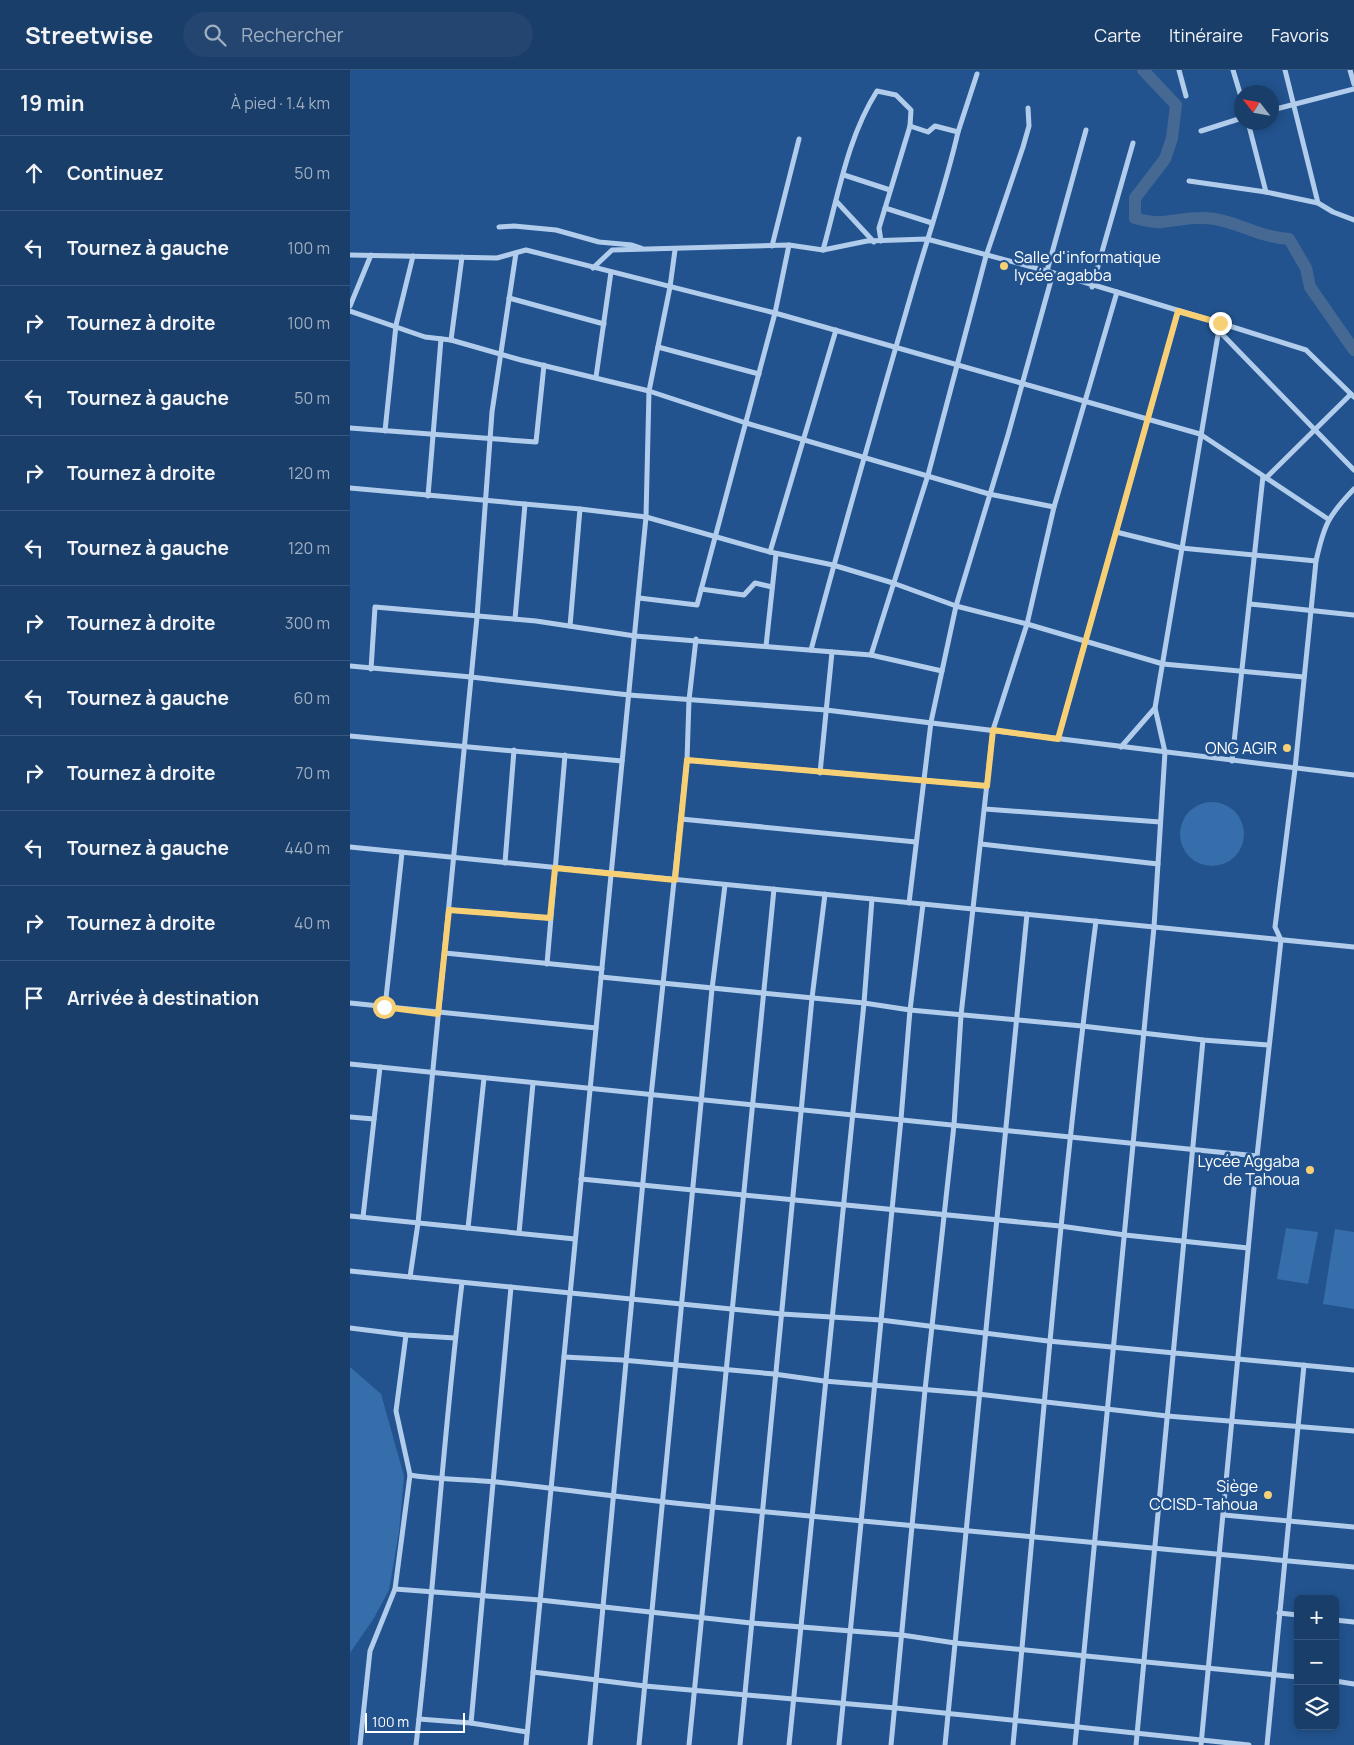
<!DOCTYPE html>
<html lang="fr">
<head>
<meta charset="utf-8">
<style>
	body { margin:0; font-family:Manrope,sans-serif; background:#234570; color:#f1f3f6 }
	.controls { position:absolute; right:15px; bottom:15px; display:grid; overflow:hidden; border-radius:8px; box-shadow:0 2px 8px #0003 }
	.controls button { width:45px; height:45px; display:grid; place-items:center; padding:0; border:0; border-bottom:1px solid #38577e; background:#1a3e6a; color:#f1f3f6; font:25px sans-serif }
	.compass { position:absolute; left:884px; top:15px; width:45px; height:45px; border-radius:50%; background:#1a3e6a; box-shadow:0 2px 8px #0003; rotate:301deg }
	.scale { position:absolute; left:15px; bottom:12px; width:100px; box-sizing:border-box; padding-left:5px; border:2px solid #fff; border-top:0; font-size:14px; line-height:18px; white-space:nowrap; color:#fff; -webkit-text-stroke:4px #22538e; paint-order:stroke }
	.stop { position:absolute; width:15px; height:15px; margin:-11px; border:4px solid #f7cf74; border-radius:50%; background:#fff }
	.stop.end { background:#f7cf74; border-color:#fff; box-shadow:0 1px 5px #0008 }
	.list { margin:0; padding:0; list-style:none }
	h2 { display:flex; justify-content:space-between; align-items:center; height:65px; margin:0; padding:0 20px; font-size:21px }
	h2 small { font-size:16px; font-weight:400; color:#9faec1 }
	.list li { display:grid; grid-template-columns:32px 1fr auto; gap:15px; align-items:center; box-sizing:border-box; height:75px; padding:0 20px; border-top:1px solid #38577e }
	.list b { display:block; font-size:19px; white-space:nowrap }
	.list em { font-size:16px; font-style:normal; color:#9faec1 }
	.icon { flex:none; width:28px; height:28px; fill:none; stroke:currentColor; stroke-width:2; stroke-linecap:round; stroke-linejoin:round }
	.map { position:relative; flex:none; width:1004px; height:1675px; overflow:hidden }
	header { display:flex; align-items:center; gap:30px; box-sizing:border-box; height:70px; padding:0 25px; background:#1a3e6a; border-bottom:1px solid #38577e }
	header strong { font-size:24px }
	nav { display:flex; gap:28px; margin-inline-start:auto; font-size:18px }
	.search { width:350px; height:45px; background:#234570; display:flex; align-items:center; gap:12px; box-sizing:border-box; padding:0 18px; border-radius:28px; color:#9faec1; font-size:19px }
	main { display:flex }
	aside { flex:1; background:#1a3e6a }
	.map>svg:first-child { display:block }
</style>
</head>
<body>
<header>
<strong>Streetwise</strong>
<div class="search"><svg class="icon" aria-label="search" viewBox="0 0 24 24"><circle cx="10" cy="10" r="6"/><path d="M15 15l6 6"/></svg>Rechercher</div>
<nav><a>Carte</a><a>Itinéraire</a><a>Favoris</a></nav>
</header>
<main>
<aside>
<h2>19 min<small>À pied · 1.4 km</small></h2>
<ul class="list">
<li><svg class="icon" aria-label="ahead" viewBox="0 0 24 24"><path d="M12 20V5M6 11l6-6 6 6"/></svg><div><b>Continuez</b></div><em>50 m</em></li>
<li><svg class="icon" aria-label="left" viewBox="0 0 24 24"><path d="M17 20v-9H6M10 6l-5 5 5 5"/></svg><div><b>Tournez à gauche</b></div><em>100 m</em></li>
<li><svg class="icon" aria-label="right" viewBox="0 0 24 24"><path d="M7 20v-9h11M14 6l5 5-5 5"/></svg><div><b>Tournez à droite</b></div><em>100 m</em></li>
<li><svg class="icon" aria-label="left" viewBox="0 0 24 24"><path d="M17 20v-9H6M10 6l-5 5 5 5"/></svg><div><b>Tournez à gauche</b></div><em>50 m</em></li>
<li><svg class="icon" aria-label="right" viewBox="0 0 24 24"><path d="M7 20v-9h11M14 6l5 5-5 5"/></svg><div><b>Tournez à droite</b></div><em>120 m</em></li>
<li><svg class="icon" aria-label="left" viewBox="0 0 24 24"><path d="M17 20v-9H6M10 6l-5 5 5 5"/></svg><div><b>Tournez à gauche</b></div><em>120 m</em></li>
<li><svg class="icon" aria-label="right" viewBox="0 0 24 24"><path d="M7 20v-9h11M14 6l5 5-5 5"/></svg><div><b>Tournez à droite</b></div><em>300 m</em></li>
<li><svg class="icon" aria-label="left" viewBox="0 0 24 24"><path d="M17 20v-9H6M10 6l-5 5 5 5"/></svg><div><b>Tournez à gauche</b></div><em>60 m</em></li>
<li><svg class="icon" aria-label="right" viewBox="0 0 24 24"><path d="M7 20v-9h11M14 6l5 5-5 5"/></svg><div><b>Tournez à droite</b></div><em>70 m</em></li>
<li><svg class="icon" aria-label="left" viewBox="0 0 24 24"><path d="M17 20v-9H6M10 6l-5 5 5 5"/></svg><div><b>Tournez à gauche</b></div><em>440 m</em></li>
<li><svg class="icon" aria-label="right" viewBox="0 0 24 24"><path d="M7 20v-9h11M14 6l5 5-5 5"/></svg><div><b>Tournez à droite</b></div><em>40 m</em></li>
<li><svg class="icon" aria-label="arrive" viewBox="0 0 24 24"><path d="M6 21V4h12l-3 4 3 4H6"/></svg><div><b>Arrivée à destination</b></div></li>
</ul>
</aside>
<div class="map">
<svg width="1004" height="1675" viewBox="0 0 1004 1675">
	<rect width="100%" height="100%" fill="#22538e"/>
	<g fill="#366dab">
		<circle cx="862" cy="764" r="32"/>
		<path d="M936 1158 968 1162 958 1214 927 1209Z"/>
		<path d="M985 1159 1004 1162V1239L973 1234Z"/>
		<path d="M0 1297 31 1324 54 1406 49 1462 39 1520 24 1548 0 1583Z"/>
	</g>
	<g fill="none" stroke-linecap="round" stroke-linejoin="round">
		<path stroke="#466993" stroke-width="12" d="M793 0 826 35 822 68 815 89 785 128V148C793 150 803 153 812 152 830 150 846 146 865 149 892 154 910 167 939 169L956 198 960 217 1004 280"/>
		<g stroke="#b2cdec" stroke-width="5">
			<path d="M829 0 836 26"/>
			<path d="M883 0 892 30"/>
			<path d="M935 0 968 133 983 142 1004 150"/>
			<path d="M1000 0 1004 14"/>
			<path d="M922 40 1004 19"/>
			<path d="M898 52 916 122"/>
			<path d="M851 61 892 48"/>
			<path d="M608 62 627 4"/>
			<path d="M494 105 540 120"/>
			<path d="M839 111 916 122 968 133"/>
			<path d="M487 132 524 172"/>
			<path d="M535 138 582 153"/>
			<path d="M149 157 164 156 206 160 249 172 282 175 291 178"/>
			<path d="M422 176 449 69"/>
			<path d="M473 180C488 127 497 68 527 21L546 25 561 40 560 56 529 158 531 171"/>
			<path d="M0 185 147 188 176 180 425 243 850 364 978 449"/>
			<path d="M243 198 262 180 439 175 473 180 517 171 577 169 697 201 870 253 805 638 815 682 804 857 725 1675"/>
			<path d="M697 201 736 60"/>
			<path d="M742 217 783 73"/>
			<path d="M159 228 254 254"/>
			<path d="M0 236 21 185"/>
			<path d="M0 241 75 267 101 270 171 290 299 321 396 353 639 424 704 437"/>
			<path d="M870 253 956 280 1004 327"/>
			<path d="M869 261 1004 400"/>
			<path d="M101 270 112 187"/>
			<path d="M308 277 409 304"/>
			<path d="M246 307 261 202"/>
			<path d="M0 358 186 372 194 295"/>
			<path d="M35 361 46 255 63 186"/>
			<path d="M916 408 1001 324"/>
			<path d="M0 418 230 439 296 447 420 482 483 495 543 513 606 536 677 554 813 594 954 607"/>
			<path d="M78 426 91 269"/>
			<path d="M766 462 831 478 966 491"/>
			<path d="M420 482 486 260"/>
			<path d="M351 519 394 525 405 513 422 517"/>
			<path d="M289 528 347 535 425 243 439 175"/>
			<path d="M900 534 1004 545"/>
			<path d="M165 549 175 434"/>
			<path d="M220 556 230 439"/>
			<path d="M416 576 426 484"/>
			<path d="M461 580C493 459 528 339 563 218 578 166 596 115 608 62L585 56 578 62 560 56"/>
			<path d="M521 585 578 405 636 186 673 77 679 56 678 38"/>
			<path d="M0 596 121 607 279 625 476 640 1004 705"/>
			<path d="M21 599 25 537 186 551 285 566 521 585 592 601"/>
			<path d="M0 666 272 691"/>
			<path d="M708 669 828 241"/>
			<path d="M771 677 805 638"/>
			<path d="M337 690 637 716"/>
			<path d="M882 691 913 406"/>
			<path d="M470 703 482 582"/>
			<path d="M635 739 810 752"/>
			<path d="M331 749 566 772"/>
			<path d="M631 774 808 794"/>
			<path d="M0 777 1004 877"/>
			<path d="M155 793 164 680"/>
			<path d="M559 833 581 652 606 536 658 365 703 203"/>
			<path d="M99 840 200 848"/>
			<path d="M95 883 252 899"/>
			<path d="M197 894 215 685"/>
			<path d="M251 907 514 933 560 940 732 956 853 970 918 975"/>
			<path d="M0 933 246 958"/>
			<path d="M35 937 52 783"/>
			<path d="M0 994 907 1086"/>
			<path d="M0 1047 24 1049"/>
			<path d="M231 1109 710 1156 775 1165 898 1178"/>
			<path d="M0 1146 225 1169"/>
			<path d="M13 1147 30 997"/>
			<path d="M118 1158 134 1008"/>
			<path d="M169 1163 183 1013"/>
			<path d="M0 1201 432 1244 531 1250 698 1271 1004 1300"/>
			<path d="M60 1207 68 1153 127 547 142 342 166 183"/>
			<path d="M0 1258 56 1265 105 1268"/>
			<path d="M214 1287 272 1290 424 1304 474 1311 628 1324 817 1346 1004 1361"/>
			<path d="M60 1405C89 1410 118 1409 147 1412 219 1420 291 1430 363 1437L1004 1497"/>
			<path d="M874 1445 1004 1457"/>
			<path d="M45 1519 190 1530 401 1553 552 1565 605 1573 948 1607"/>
			<path d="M929 1543 948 1545"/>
			<path d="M985 1550 1004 1552"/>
			<path d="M183 1602 295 1616 546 1638 899 1675"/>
			<path d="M985 1611 1004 1614"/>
			<path d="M69 1649 121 1653 177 1662"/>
			<path d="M121 1653 161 1217"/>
			<path d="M10 1675 20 1581 45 1519 60 1405 46 1341 56 1265"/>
			<path d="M66 1675C84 1521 93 1366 112 1213"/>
			<path d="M176 1675 296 447 299 321 320 217 325 180"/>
			<path d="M240 1675 301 1026 337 690 339 630 346 569"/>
			<path d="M289 1675 362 919 375 815"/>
			<path d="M339 1675 424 819"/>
			<path d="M390 1675 462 928 475 824"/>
			<path d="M439 1675 514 933 522 829"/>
			<path d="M489 1675 551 1049 560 940 573 834"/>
			<path d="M541 1675 575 1320 604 1055 611 945 643 660 677 554 704 437 767 222"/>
			<path d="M595 1675 677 844"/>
			<path d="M663 1675C689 1400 710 1125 746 851"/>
			<path d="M786 1675 853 970"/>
			<path d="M851 1675 907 1086 931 870 925 857 945 699 966 491C974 455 978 446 1004 419"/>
			<path d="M917 1675 954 1295"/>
		</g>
	</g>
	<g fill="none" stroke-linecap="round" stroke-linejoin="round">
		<path stroke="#f7cf74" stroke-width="6" d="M34 937 88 944 99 840 200 848 205 798 325 810 337 690 637 716 643 660 708 669 828 241 870 253"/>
	</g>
	<g fill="#f7cf74" stroke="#22538e" stroke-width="2">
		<circle cx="654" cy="196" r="5"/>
		<circle cx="937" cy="678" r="5"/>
		<circle cx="960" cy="1100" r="5"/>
		<circle cx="918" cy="1425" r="5"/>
	</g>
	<g text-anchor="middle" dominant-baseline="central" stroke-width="5" stroke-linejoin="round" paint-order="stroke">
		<g font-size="16" fill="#fff" stroke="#22538e" text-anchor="end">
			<text x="664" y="187" text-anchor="start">Salle d'informatique<tspan x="664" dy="18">lycée agabba</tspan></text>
			<text x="927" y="678">ONG AGIR</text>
			<text x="950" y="1091">Lycée Aggaba<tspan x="950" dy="18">de Tahoua</tspan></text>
			<text x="908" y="1416">Siège<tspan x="908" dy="18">CCISD-Tahoua</tspan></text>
		</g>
	</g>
</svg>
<div class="controls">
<button>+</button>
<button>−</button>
<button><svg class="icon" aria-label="layers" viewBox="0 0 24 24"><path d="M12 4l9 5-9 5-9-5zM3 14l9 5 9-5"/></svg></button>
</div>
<svg class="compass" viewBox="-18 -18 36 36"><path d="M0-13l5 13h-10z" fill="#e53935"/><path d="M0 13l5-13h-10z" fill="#9faec1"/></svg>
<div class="scale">100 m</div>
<div class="stop" style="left:34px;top:937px"></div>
<div class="stop end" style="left:870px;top:253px"></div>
</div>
</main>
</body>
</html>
